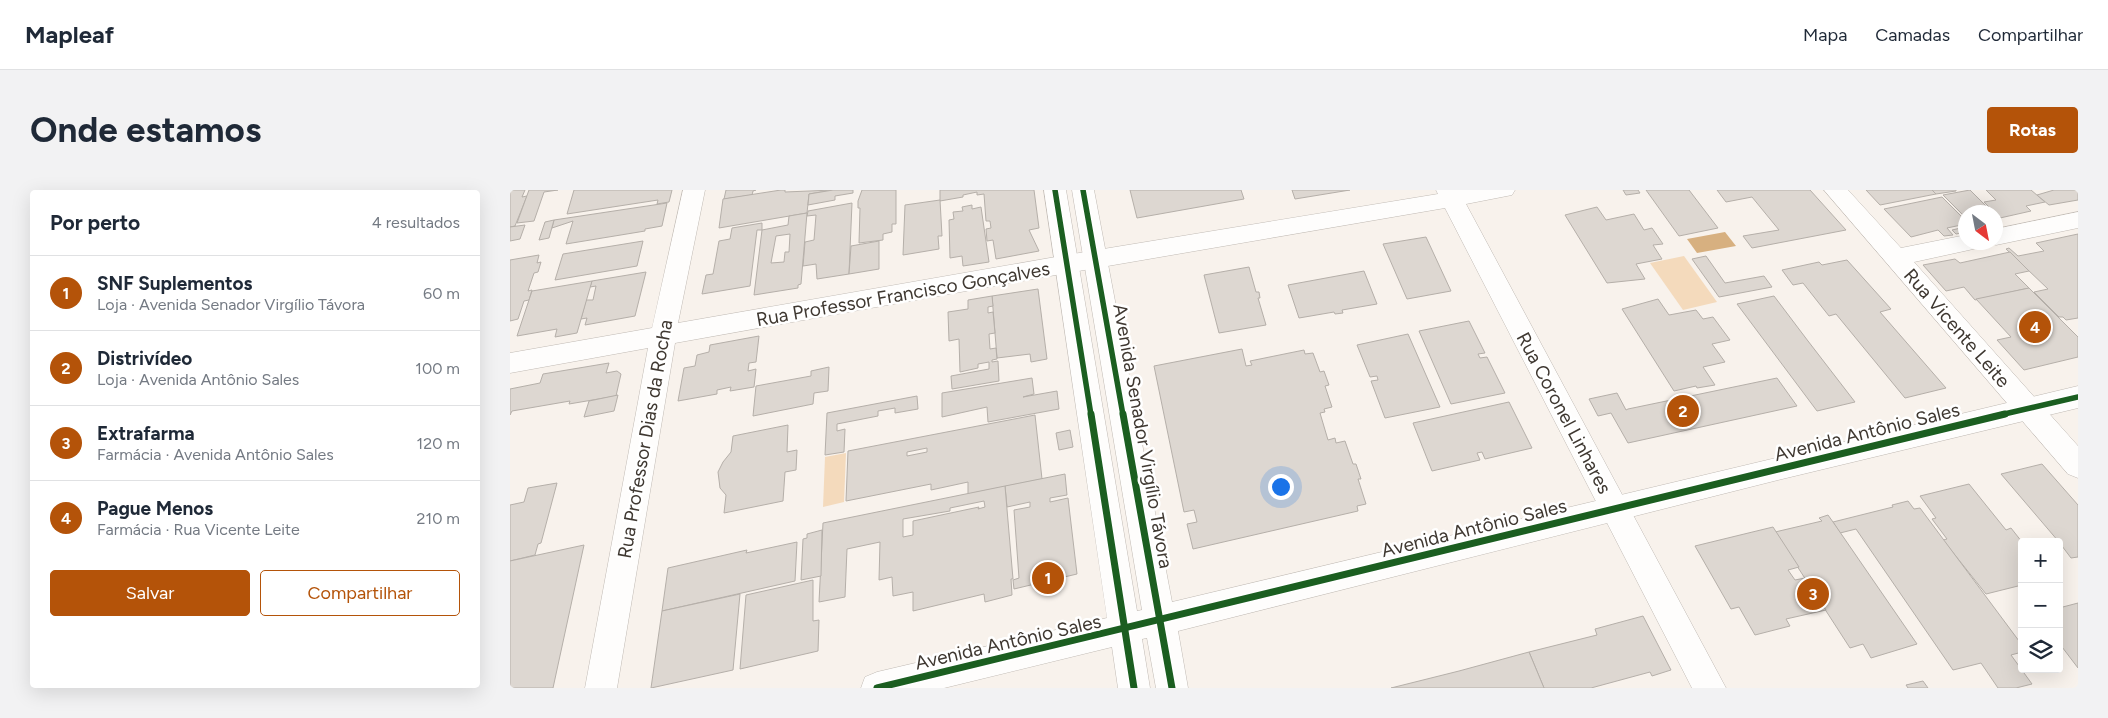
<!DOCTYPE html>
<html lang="pt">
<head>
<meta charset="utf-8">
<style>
	body { margin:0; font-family:Figtree,sans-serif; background:#f2f2f3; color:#1f2937 }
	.controls { position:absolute; right:15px; bottom:15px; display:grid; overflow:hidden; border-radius:5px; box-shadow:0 5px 20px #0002 }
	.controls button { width:45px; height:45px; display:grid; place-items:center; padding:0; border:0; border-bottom:1px solid #e0e1e3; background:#fff; color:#1f2937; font:25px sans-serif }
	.compass { position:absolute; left:1448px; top:15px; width:45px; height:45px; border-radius:50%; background:#fff; box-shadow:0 5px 20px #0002; rotate:148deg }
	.you { position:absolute; left:770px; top:296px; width:18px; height:18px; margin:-12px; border:4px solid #fff; border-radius:50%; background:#1a73e8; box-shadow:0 0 0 8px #1a73e833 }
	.badge { display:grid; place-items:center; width:32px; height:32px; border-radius:50%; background:#b45309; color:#fff; font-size:16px; font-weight:700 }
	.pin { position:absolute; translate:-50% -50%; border:2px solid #fff; box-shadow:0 1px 5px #0006 }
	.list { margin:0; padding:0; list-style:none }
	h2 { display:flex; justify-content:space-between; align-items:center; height:65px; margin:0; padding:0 20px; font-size:21px }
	h2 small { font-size:16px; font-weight:400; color:#747a83 }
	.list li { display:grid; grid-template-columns:32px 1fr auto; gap:15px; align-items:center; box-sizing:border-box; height:75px; padding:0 20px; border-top:1px solid #e0e1e3 }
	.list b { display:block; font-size:19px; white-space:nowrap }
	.list p { margin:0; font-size:16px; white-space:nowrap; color:#747a83 }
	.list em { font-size:16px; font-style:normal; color:#747a83 }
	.actions { display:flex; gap:10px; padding:15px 20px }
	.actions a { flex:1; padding:11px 0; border:1px solid #b45309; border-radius:5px; text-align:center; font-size:18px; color:#b45309 }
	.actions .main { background:#b45309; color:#fff }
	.icon { flex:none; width:28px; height:28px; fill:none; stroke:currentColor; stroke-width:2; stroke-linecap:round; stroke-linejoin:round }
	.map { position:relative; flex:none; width:1568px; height:498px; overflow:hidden; border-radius:5px }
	header { display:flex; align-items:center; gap:30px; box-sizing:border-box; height:70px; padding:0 25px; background:#fff; border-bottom:1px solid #e0e1e3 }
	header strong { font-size:24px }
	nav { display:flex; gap:28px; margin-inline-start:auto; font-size:18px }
	.intro { display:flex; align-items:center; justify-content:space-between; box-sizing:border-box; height:120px; padding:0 30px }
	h1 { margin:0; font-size:35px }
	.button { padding:12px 22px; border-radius:5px; background:#b45309; color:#fff; font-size:18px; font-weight:700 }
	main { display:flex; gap:30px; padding:0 30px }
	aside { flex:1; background:#fff; border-radius:5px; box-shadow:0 5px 20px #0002 }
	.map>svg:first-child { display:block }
</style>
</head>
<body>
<header>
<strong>Mapleaf</strong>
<nav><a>Mapa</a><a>Camadas</a><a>Compartilhar</a></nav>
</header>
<div class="intro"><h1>Onde estamos</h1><a class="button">Rotas</a></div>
<main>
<aside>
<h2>Por perto<small>4 resultados</small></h2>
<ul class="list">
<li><span class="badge">1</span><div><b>SNF Suplementos</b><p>Loja · Avenida Senador Virgílio Távora</p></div><em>60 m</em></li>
<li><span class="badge">2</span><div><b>Distrivídeo</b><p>Loja · Avenida Antônio Sales</p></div><em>100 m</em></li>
<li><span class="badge">3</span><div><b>Extrafarma</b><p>Farmácia · Avenida Antônio Sales</p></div><em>120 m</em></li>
<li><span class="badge">4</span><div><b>Pague Menos</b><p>Farmácia · Rua Vicente Leite</p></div><em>210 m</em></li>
</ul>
<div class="actions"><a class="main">Salvar</a><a>Compartilhar</a></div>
</aside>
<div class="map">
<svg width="1568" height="498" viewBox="0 0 1568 498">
	<rect width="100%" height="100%" fill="#f8f2ec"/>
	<g fill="#f4dabc">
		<path d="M1174 66 1207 112 1173 120 1140 73Z"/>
		<path d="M336 263 334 312 313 317 315 267Z"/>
	</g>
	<path fill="#d7b080" d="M1215 42 1226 56 1187 63 1177 49Z"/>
	<g fill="#ddd7d1" stroke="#b5afa9" fill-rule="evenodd">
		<path d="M0 0H15L12 7 17 6 5 36 0 37Z"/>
		<path d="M19 0H48L34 2 24 31 7 33Z"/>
		<path d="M64 0H162L159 12 147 14 148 10 57 24Z"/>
		<path d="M216 0H246L243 1 242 5 214 9Z"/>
		<path d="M271 0H275V2L323 0 299 4 297 23 209 38 213 9Z"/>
		<path d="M323 0H343V3L325 6V10L298 15 299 4Z"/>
		<path d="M352 0H386V34H382V42L373 44V50L349 53 350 18H348V11Z"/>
		<path d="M430 0H524L529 38 519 40 529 61 486 69 483 50 477 51 476 39 481 38 480 31H476L474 4 467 5V2L453 5V7L430 11Z"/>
		<path d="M620 0H731L734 9 627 28Z"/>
		<path d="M782 0H840L785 9Z"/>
		<path d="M1113 0H1128L1130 3 1116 5Z"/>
		<path d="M1136 0H1179L1208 38 1169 46Z"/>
		<path d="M1207 0H1300L1336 40 1242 58 1233 46 1269 40 1242 7 1216 12Z"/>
		<path d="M1356 0H1422L1426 4 1370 15Z"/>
		<path d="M1422 0H1446V1L1426 4Z"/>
		<path d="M1460 0 1482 22H1456V28L1433 5Z"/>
		<path d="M1476 0H1521L1535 12 1516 16 1521 21 1490 28 1474 12 1486 10Z"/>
		<path d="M1568 0V10L1539 15 1527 5 1544 0Z"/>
		<path d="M1432 7 1456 31V34L1437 38 1443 45 1434 46 1428 40 1401 47 1374 19Z"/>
		<path d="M430 10 432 46H428L429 59 393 65 395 15Z"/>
		<path d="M157 13 152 36 135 39V41L56 54 63 31 42 38 44 30Z"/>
		<path d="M342 13 339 84 307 89 306 74 293 76 295 52 304 50 306 25 297 26 298 21Z"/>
		<path d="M462 15V19L471 17 479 72 453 76 452 66 440 68 439 30 444 29 443 22 453 21 452 17Z"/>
		<path d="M1087 17 1096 30 1124 24 1134 40 1142 38 1153 54 1143 55 1152 69 1126 74 1135 89 1097 93 1055 25Z"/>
		<path d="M297 23 291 94 288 95V98L244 105 252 40 278 35 279 26ZM280 44 279 62H275L274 72 261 73 266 46Z"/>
		<path d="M44 30 39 48 29 50 35 32Z"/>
		<path d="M252 33V40H247L240 96 192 104 196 85 203 84 209 51 220 49 222 38Z"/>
		<path d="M15 35 10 49 0 51V37Z"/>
		<path d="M1455 37 1456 42 1446 44 1442 40Z"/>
		<path d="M1568 44V128L1556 130 1553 127H1549L1524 102 1538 99 1496 59 1499 58 1508 66 1534 61 1526 53Z"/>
		<path d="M916 47 941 101 897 109 873 54Z"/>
		<path d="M133 51 127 76 45 90 53 64Z"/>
		<path d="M369 51V79L339 84 341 56Z"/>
		<path d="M1500 62 1519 81 1505 84 1519 98 1465 110 1454 97 1436 101 1413 75 1445 69 1450 73Z"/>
		<path d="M29 65 27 73 31 72 28 82 24 83 18 101 22 100 19 110 14 111 8 129 0 131V70Z"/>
		<path d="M1196 66 1215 93 1254 86 1262 97 1209 107 1182 69Z"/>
		<path d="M1337 70 1381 119 1370 122 1436 198 1395 208 1326 124 1319 126 1293 93 1283 95 1272 80 1309 72 1312 75Z"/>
		<path d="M739 77 746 102H749L750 108H748L756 135 709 143 694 85Z"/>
		<path d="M854 81 867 114 832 120 833 123 825 124 824 122 789 128 778 95Z"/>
		<path d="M136 82 125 126 75 135 77 128 71 129 76 110H83L86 96 80 97 82 91Z"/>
		<path d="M82 91 67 143 45 147 47 139 7 146 22 101Z"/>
		<path d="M1519 98 1568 147V167L1514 180 1487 150 1501 147 1466 109Z"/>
		<path d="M528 99 537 169 521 172 520 164 487 168 482 106Z"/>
		<path d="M482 106 483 116 478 117V123L483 122 485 143 479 144 480 159 486 158 487 169 482 170V172L488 171 489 191 442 199 441 186 479 179V172L468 174V178L450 182 449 149 439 151 438 122 458 119V110Z"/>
		<path d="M1264 106 1298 151 1345 212 1307 221 1227 114Z"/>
		<path d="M1148 109 1159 125 1186 120 1193 129 1203 127 1220 150 1202 154 1215 172 1193 177 1205 195 1187 198 1186 196 1164 201 1112 119Z"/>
		<path d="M959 131 975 163 968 164 970 168 977 167 995 203 941 214 909 141Z"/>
		<path d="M898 144 930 217 875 228 861 191 868 190 867 186 860 187 847 155Z"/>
		<path d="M249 146 246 172 239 173 238 181 246 179 244 197 220 201 221 197 207 200V204L168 211 174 178 185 176 187 165 199 162 200 155Z"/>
		<path d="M732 159 736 176 742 175 740 171 794 160 795 164 803 163 810 182 814 181 819 195 815 196 822 217 814 219 815 222 810 223 818 250 825 248 826 253 835 251 843 274H846L851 289H848L856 314 847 316 848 321 683 359 677 334 687 332 684 320 674 322 644 176Z"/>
		<path d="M99 173 96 183 107 181 111 184 106 206 59 214 60 211 2 221 0 225V199L30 193 33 184Z"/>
		<path d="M319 177 318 201 304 203 303 214 243 226 246 196 301 186V181Z"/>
		<path d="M522 188 524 204 513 207 547 201 549 219 478 232 477 217 432 227V203Z"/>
		<path d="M1267 188 1287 216 1118 253 1101 223 1088 226 1079 209 1107 203 1116 220 1118 219Z"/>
		<path d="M108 205 104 221 74 227 79 211Z"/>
		<path d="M407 206 408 219 385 223V218L368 221V226L327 234V241L335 239 334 262 315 265 317 223Z"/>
		<path d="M999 212 1022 258 975 269 972 262 967 263 970 270 922 281 903 233Z"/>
		<path d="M525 225 532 289 458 304V292L421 300V294L336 311 338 261ZM417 258V262L397 266V262Z"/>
		<path d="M278 235 277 262 287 260 286 280 275 282 273 311 214 323 216 305 210 298 208 282 213 272 221 262 223 246Z"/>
		<path d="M560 240 563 257 549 260 546 243Z"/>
		<path d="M1532 274 1568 315V367L1561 368 1549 352 1491 284Z"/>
		<path d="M555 284 557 305 540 308V312L558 308 567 384 504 399 503 390 509 388 504 320 520 317V312L497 317 495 296Z"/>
		<path d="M47 293 31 353 28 354 25 365 0 371V315L14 312 18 298Z"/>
		<path d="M1459 294 1496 340 1501 338 1512 352V395L1476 404 1433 350 1437 349 1422 329 1426 328 1410 306Z"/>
		<path d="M495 296 503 389H501L502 405 475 412 474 404 403 421V402L383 406 382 387 369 390 370 352 337 359 335 407 309 412 313 333ZM474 311 475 317 468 319 469 317 403 331V345L393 347V329L440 321V318Z"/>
		<path d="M1398 311 1404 319 1410 318 1512 455V462L1501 465 1522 494 1506 498H1488L1471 473 1443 480 1346 339 1330 343 1323 332 1383 317 1382 315Z"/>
		<path d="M1318 325 1323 332 1407 454 1361 468 1353 454 1340 458 1265 342 1312 331 1309 328Z"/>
		<path d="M1263 337 1289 377 1278 380 1285 390 1295 388 1316 420 1276 429 1280 436 1245 445 1229 417 1221 419 1185 356Z"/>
		<path d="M312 340 311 386 291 390 293 349 297 348V344Z"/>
		<path d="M287 352 285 391 152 421 158 378 237 360 236 363Z"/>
		<path d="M74 355 43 498H0V371Z"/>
		<path d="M303 390V431L309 430 308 461 230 479 236 405Z"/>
		<path d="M230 404 223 480 141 498 152 421Z"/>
		<path d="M1568 413V478L1549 453V418Z"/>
		<path d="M1133 426 1161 480 1142 486 1140 482 1081 498H1034L1019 462 1087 445 1085 439Z"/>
		<path d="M1019 462 1034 498H881L949 481Z"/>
		<path d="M1413 491 1418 498H1398L1396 495Z"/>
	</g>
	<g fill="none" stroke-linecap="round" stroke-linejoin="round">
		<g stroke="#c0bab4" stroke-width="1">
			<g id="minor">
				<path d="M173 0H195L168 133 557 65 928 4 926 0H1005L1002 5 956 14 1216 498H1182L935 18 557 83 165 153 107 498H75L138 158 0 183V163L142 138Z"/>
				<path d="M1314 0H1338L1391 58 1456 45V52H1470L1467 58 1459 60 1404 72 1568 256V288L1558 284Z"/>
				<path d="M1568 22V38L1486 55 1478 52H1486V39Z"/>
			</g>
		</g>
		<g stroke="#c0bab4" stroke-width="1">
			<path id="major" d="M534 0H556L627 421 632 420 562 0H584L662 412 1568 196V218L1268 290 668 441 678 498H646L637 448 632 449 640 498H608L602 457 434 498H351L355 487 367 482 597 428Z"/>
		</g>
		<use href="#minor" fill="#fefdfc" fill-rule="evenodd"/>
		<use href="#major" fill="#fefdfc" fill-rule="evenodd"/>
		<g stroke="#fff" stroke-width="8">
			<g id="cycleway-far1">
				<path d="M545 0 581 225"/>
				<path d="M573 0 613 225"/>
				<path d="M1490 225 1568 207"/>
			</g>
		</g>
		<g stroke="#fff" stroke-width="10">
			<g id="cycleway">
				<path d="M581 224 624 498"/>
				<path d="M613 224 662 498"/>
				<path d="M367 498 1495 224"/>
			</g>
		</g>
		<use href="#cycleway-far1" stroke="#1b5e20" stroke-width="5.5"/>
		<use href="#cycleway" stroke="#1b5e20" stroke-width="7"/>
	</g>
	<g text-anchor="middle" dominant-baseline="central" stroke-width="5" stroke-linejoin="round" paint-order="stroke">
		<g font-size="19" fill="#3f3831" stroke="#fff">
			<text transform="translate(393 104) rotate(-10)">Rua Professor Francisco Gonçalves</text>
			<text transform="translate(1447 138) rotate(49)">Rua Vicente Leite</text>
			<text transform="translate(1054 223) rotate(62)">Rua Coronel Linhares</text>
			<text transform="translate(1357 242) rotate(-14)">Avenida Antônio Sales</text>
			<text transform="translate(633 246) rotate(80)">Avenida Senador Virgílio Távora</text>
			<text transform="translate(135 249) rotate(-80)">Rua Professor Dias da Rocha</text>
			<text transform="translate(964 338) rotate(-14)">Avenida Antônio Sales</text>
			<text transform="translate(498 452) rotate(-13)">Avenida Antônio Sales</text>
		</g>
	</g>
</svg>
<div class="controls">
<button>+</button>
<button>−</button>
<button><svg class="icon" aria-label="layers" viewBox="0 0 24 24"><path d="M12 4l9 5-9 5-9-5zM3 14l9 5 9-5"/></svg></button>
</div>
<svg class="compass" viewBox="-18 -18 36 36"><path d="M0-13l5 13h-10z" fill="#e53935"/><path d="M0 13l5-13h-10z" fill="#747a83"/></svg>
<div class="you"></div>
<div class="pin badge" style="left:538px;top:388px">1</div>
<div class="pin badge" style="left:1173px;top:221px">2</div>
<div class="pin badge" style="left:1303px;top:404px">3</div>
<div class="pin badge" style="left:1525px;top:137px">4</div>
</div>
</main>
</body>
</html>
